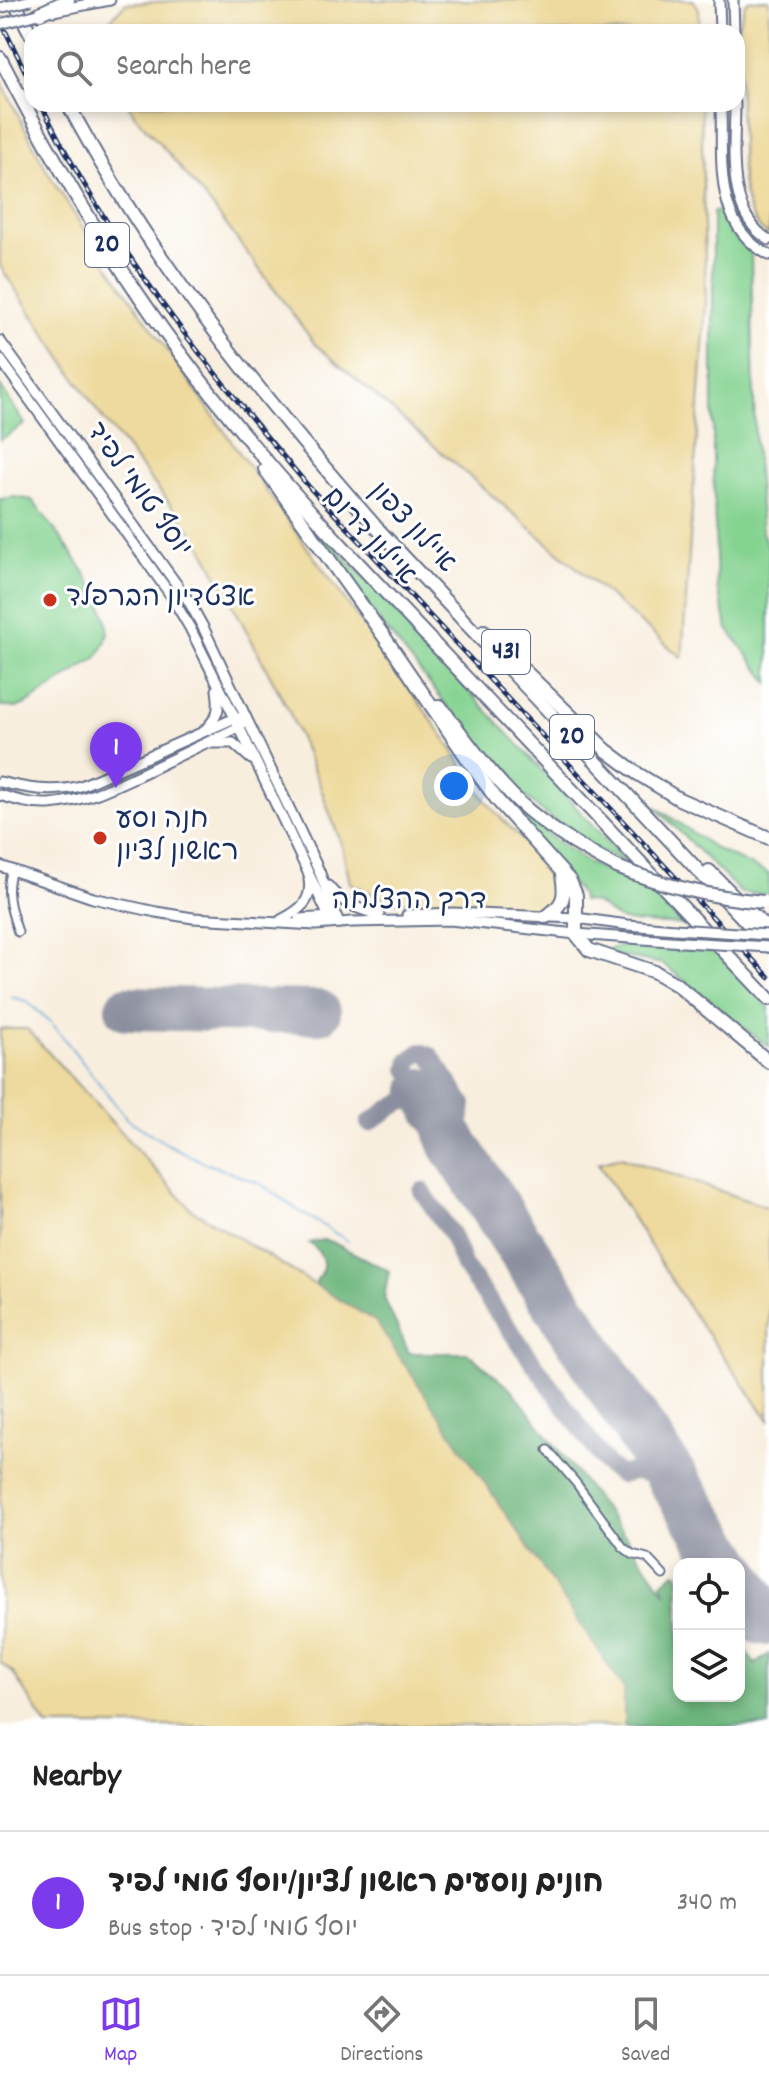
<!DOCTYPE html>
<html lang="en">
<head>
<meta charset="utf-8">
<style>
	body { margin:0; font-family:Dekko,"Playpen Sans Hebrew",sans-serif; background:#f6f6f6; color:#222 }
	.controls { position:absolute; right:24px; bottom:24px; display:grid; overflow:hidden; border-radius:16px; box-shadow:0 4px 12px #0003 }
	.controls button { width:72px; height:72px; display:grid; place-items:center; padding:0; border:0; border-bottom:2px solid #e0e0e0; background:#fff; color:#222; font:40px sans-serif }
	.you { position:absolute; left:454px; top:786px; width:28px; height:28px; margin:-20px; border:6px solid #fff; border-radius:50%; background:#1a73e8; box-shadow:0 0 0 12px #1a73e833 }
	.badge { display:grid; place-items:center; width:52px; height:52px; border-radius:50%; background:#7c3aed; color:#fff; font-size:26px; font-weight:700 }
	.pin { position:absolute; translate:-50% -66px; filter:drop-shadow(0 2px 4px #0008) }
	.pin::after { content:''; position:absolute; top:42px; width:28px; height:24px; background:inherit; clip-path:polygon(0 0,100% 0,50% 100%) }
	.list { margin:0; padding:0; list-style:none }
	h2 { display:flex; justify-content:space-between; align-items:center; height:104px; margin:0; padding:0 32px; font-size:34px }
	h2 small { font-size:26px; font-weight:400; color:#767676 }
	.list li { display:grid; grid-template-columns:52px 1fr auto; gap:24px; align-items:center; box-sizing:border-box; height:144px; padding:0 32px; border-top:2px solid #e0e0e0 }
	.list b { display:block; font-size:30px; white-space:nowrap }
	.list p { margin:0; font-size:26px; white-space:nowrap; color:#767676 }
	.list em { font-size:26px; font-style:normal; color:#767676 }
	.icon { flex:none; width:44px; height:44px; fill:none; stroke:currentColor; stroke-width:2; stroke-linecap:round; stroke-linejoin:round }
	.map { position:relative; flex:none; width:769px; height:1726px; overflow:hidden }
	.search { position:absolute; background:#fff; box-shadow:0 4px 12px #0003; left:24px; right:24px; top:24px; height:88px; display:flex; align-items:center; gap:20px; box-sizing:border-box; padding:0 28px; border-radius:24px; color:#767676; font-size:30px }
	.sheet { height:248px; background:#fff }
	nav { display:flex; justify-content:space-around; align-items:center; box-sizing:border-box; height:112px; border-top:2px solid #e0e0e0; background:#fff; font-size:22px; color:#767676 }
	nav a { display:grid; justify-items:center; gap:4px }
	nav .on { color:#7c3aed }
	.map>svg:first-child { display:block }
</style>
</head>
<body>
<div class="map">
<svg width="769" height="1726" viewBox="0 0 769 1726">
	<rect width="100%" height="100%" fill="#fff"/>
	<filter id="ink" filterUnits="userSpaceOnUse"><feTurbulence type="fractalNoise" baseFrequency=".0125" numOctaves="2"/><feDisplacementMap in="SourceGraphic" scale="16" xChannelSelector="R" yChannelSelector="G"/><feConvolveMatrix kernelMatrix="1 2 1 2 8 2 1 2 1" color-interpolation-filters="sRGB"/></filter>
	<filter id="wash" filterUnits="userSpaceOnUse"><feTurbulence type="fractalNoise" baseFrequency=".006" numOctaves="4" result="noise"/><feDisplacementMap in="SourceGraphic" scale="32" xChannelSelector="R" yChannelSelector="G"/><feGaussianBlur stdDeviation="1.8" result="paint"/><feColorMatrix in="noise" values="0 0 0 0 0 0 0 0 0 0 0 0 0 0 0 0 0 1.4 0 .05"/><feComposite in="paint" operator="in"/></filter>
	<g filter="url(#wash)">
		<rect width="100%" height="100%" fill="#f8eede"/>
		<g fill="#85d391" stroke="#508178" stroke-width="2">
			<path d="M727 210 736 236 751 253 755 444 762 532 769 550V683L728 629 717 587 713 466V212Z"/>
			<path d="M0 386 25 424 0 440Z"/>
			<path d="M14 497 32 500C53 528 108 595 108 630 108 640 102 650 96 658L28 703 16 708 0 706V499Z"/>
			<path d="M293 503 392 607 628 864 583 843 539 809 515 787 483 751 324 551Z"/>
			<path d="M652 804 716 849 769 874V894L741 893Z"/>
			<path d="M514 805 551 837 590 864 664 896 682 925C663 923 641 925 623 920 605 915 606 902 582 901L581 895 512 811Z"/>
			<path d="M628 944 717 952 769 1007V1047L663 964 605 953 610 949Z"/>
		</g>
		<path fill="#6cb57b" stroke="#44726c" stroke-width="2" d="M323 1240 332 1242 389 1271 384 1298 409 1353H468L512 1390 627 1538 666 1594 662 1583 675 1572 679 1574V1696H739V1642L755 1664 769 1654V1726H582L318 1288 316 1282C317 1278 321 1275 322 1271 326 1259 318 1249 309 1243Z"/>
		<g fill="#eeda9e" stroke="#84847e" stroke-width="2">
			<path d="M186 0H693L699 9V32H99L125 4Z"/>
			<path d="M750 0H769V235C750 225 745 199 742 180L738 25 745 4Z"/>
			<path d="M0 79 48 173 98 251 255 475 449 744C462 765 474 786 490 806 505 824 548 862 554 881 557 894 552 907 542 914L453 908 385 900 350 883 342 846 318 781 288 709 199 541 98 412 0 266Z"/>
			<path d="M128 104H701L706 303 682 658 315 344 216 211 169 154 135 116Z"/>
			<path d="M0 1029H27L191 1209 376 1322 624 1689V1726H47L13 1673 0 1662Z"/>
			<path d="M621 1157 769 1208V1420L693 1314 598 1163Z"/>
		</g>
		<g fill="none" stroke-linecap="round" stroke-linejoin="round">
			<path stroke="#65a6d9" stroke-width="2" d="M11 997 26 1001 51 1022 127 1119 169 1145 205 1163 259 1183 296 1209 348 1241"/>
			<g stroke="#8a8e9e" stroke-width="18">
				<path d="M422 1090 408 1069 410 1060 421 1052 431 1056 463 1104 458 1144"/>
				<path d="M369 1123C382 1115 407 1091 421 1104 427 1110 431 1120 436 1127L433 1136 439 1151 648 1474"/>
				<path d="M422 1191 452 1235 464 1266 607 1465 621 1475 635 1471 654 1475 669 1466"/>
				<path d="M650 1475 707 1564"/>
				<path d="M739 1613 753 1634 767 1637 769 1635"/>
			</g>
			<g stroke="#8a8e9e" stroke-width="44">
				<path d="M127 1008 319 1012"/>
				<path d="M422 1090 733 1564"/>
				<path d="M739 1572 769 1618"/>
			</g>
		</g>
	</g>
	<g filter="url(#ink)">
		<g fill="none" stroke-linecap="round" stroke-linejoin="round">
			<g stroke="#68728b" stroke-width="11">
				<g id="street">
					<path d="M12 870C4 891 11 911 18 932"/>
					<path d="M548 1450 576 1483 623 1547 632 1554 647 1558 663 1575"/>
				</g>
			</g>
			<g stroke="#68728b" stroke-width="13">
				<g id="secondary">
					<path d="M719 0 720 32"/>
					<path d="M733 0 734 32"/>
					<path d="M53 11 110 0"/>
					<path d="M721 104C723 159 712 225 769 255"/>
					<path d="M735 104C735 149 725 213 769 240"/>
					<path d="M0 341 188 600 204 629 319 871 339 923"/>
					<path d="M0 359 170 594 190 628 235 718 332 923"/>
					<path d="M205 730C219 715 220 710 217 690"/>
					<path d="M209 743H233L251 759"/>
					<path d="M0 782C28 789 53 793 81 786L235 718H239"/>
					<path d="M0 795C16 800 32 805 49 804 83 802 113 787 143 773 175 758 207 742 239 727L242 724"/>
					<path d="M0 866 93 898 156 912 193 918 316 925 352 922 450 920 576 934 683 942"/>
					<path d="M328 886C342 904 359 909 379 915"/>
					<path d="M407 915 453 913 576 918 628 925 675 929"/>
					<path d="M299 919 332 917"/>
					<path d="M281 920C300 910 313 901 309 879"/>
				</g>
			</g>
			<g stroke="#68728b" stroke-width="16">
				<g id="highway">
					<path d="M13 0 32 36"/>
					<path d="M38 14 68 0"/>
					<path d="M0 58C42 139 87 219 138 294 203 390 279 479 358 563L769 999"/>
					<path d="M68 104C150 259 261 396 376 527L769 946"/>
					<path d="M265 469 385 638 478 774 498 801 570 881 576 895V934L589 950 655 972 677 985 769 1062"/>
					<path d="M484 631 606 750 638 774 679 799 769 838"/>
					<path d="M440 706C465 738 489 773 519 802 548 829 582 849 617 867"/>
					<path d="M709 871 769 931"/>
					<path d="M546 917C564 904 566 897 562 875"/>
				</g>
			</g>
			<use href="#street" stroke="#fff" stroke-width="7"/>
			<use href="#secondary" stroke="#fff" stroke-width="9"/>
			<use href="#highway" stroke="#fff" stroke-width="12"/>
			<g stroke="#1b2f5e" stroke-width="5">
				<g id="rail">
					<path d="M0 20 32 85"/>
					<path d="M41 104C112 249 206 366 310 488L769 977"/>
				</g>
			</g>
			<use href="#rail" stroke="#fff" stroke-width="2" stroke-dasharray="6" stroke-linecap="butt"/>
			<g stroke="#68728b" stroke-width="13" stroke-linecap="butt">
				<g id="secondary-bridge">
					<path d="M0 8 31 0"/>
					<path d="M0 24 38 14"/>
					<path d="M675 929 769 935"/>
					<path d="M683 942 769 947"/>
				</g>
			</g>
			<g stroke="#68728b" stroke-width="16" stroke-linecap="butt">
				<path id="highway-bridge" d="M617 867C665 887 712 897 763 902"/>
			</g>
			<use href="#secondary-bridge" stroke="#fff" stroke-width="9"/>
			<use href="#highway-bridge" stroke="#fff" stroke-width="12"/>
		</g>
	</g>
	<g fill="#c8321e" stroke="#fff" stroke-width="3">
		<circle cx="50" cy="600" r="8"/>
		<circle cx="100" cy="838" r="8"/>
	</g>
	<g text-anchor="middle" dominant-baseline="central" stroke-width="6" stroke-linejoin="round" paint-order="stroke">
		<g fill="#fff" stroke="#5f6d8e" stroke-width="2">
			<rect x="85" y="223" width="44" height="44" rx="6"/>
			<rect x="482" y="630" width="48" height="44" rx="6"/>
			<rect x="550" y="715" width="44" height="44" rx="6"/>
		</g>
		<g font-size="26" font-weight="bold" fill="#1b2f5e">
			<text x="107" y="245">20</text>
			<text x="506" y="652">431</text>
			<text x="572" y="737">20</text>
		</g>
		<g font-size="28" fill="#1b2f5e" stroke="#fff">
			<text transform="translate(137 491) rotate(54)">יוסף טומי לפיד</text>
			<text transform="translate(411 529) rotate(47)">איילון צפון</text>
			<text transform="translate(368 538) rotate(47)">איילון דרום</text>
			<text x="409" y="903">דרך ההצלחה</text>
		</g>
		<g font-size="28" fill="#1b2f5e" stroke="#fff" text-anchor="start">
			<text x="66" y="600">אצטדיון הברפלד</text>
			<text x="116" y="822">חנה וסע<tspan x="116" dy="32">ראשון לציון</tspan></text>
		</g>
	</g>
</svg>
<div class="controls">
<button><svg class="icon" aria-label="locate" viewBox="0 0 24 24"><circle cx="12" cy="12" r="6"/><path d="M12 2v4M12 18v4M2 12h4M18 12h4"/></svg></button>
<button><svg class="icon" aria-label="layers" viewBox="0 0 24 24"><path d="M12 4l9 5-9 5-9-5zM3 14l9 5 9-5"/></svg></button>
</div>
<div class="you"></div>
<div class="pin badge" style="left:116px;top:788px">1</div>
<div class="search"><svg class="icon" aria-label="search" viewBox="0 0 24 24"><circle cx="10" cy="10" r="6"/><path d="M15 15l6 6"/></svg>Search here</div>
</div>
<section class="sheet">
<h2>Nearby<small></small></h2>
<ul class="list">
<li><span class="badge">1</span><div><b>חונים נוסעים ראשון לציון/יוסף טומי לפיד</b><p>Bus stop · יוסף טומי לפיד</p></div><em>340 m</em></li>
</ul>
</section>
<nav>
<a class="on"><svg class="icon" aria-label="map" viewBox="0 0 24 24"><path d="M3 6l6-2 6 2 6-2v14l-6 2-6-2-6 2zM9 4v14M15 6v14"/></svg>Map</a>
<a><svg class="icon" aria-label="directions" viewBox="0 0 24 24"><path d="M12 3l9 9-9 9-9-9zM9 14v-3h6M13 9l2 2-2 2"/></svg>Directions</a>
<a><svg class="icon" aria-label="saved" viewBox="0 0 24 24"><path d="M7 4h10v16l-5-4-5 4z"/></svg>Saved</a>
</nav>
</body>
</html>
